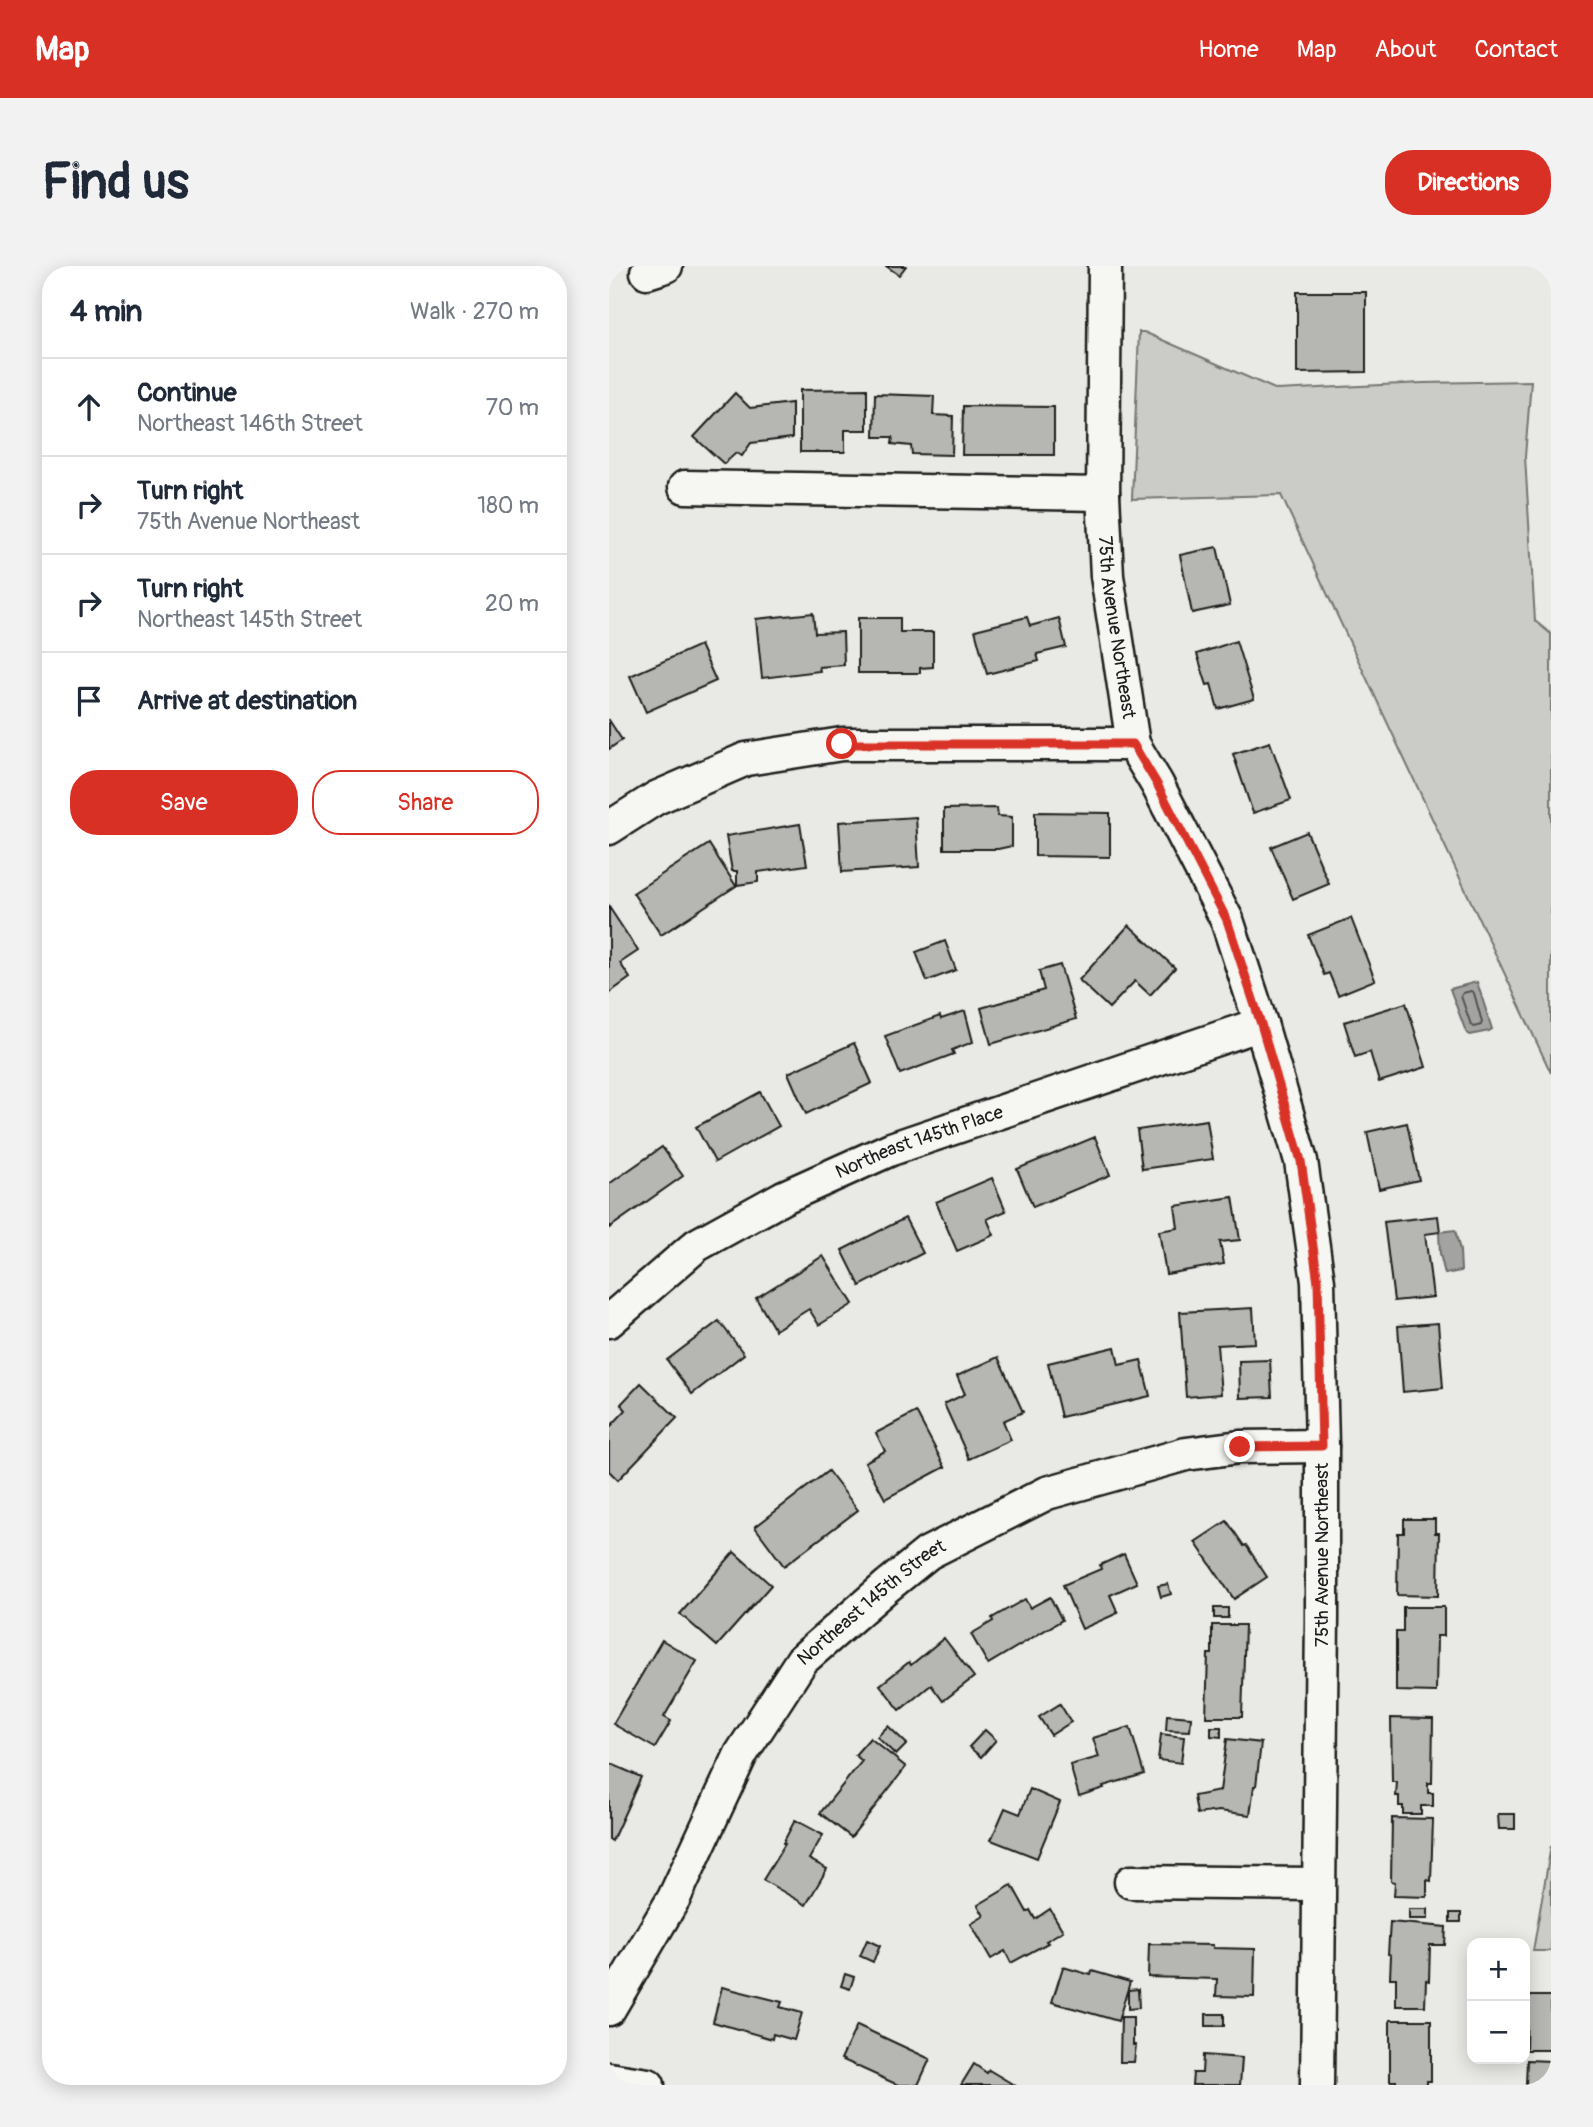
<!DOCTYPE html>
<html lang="en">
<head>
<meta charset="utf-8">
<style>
	body { margin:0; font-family:Pangolin,sans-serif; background:#f2f2f3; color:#1f2937 }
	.controls { position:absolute; right:21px; bottom:21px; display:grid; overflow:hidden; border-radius:14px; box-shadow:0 4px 18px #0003 }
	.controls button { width:63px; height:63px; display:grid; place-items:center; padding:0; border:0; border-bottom:2px solid #e0e1e3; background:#fff; color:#1f2937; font:35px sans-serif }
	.stop { position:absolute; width:21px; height:21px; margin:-16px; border:5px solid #d93025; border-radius:50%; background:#fff }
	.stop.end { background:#d93025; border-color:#fff; box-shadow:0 2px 7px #0008 }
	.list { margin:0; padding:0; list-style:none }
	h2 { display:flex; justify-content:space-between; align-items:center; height:91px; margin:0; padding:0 28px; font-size:30px }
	h2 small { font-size:23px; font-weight:400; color:#747a83 }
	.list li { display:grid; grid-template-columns:46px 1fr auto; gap:21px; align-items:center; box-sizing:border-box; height:98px; padding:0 28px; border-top:2px solid #e0e1e3 }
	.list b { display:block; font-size:26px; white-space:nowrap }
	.list p { margin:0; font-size:23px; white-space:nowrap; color:#747a83 }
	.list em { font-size:23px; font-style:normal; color:#747a83 }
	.actions { display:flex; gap:14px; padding:21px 28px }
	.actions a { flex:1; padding:16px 0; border:2px solid #d93025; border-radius:28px; text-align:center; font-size:24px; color:#d93025 }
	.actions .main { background:#d93025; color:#fff }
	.icon { flex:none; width:38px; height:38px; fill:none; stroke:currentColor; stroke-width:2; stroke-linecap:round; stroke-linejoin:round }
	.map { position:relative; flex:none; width:942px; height:1819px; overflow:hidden; border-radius:28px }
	header { display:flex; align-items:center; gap:42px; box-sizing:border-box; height:98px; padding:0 35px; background:#d93025; color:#fff }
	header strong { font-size:33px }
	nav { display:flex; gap:38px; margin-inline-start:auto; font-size:24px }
	.intro { display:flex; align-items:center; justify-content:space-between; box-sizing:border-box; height:168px; padding:0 42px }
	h1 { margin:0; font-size:49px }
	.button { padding:18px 32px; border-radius:28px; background:#d93025; color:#fff; font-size:24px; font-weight:700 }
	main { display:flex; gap:42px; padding:0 42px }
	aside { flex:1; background:#fff; border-radius:28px; box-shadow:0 4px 18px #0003 }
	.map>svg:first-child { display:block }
</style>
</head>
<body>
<header>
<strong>Map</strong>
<nav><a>Home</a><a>Map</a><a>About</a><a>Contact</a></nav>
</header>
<div class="intro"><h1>Find us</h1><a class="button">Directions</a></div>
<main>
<aside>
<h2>4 min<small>Walk · 270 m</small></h2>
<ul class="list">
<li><svg class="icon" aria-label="ahead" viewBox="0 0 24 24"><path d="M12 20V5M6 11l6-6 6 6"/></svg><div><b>Continue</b><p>Northeast 146th Street</p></div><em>70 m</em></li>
<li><svg class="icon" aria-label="right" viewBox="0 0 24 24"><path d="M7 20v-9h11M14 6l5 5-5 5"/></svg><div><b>Turn right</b><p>75th Avenue Northeast</p></div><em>180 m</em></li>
<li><svg class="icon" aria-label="right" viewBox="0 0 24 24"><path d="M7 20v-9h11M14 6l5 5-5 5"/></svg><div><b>Turn right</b><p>Northeast 145th Street</p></div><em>20 m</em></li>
<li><svg class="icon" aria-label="arrive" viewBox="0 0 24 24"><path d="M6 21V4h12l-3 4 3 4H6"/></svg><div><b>Arrive at destination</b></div></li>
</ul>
<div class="actions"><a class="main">Save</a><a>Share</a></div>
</aside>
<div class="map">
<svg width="942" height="1819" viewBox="0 0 942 1819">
	<rect width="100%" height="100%" fill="#e9e9e5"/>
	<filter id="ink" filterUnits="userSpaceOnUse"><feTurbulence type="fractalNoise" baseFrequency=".0143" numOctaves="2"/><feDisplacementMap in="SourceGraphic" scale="14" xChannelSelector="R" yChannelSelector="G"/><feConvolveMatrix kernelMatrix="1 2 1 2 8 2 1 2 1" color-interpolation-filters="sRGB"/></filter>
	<g filter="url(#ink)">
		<g fill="#cbcbc7" stroke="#747472" stroke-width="2">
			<path d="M530 66H535L668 124 814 117 922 115 916 191 926 355 942 368V807L672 229 523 233Z"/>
			<path d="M942 1580V1685H924Z"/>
		</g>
		<g fill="#a3a3a1" stroke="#6d6d6c" stroke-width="2">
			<path d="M868 716 883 763 880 765 861 769 857 766 841 723Z"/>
			<path d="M846 964 851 985 852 1005 836 1008 831 988 830 966Z"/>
		</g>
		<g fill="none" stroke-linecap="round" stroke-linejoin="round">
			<path stroke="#525251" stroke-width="2" d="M862 725 865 727 873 756 872 759 865 761 862 759 852 730 854 727Z"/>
		</g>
		<g fill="#b6b6b3" stroke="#1c1c1c" stroke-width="2">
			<path d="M277 0H297L290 9Z"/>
			<path d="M688 26H757V106L688 107Z"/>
			<path d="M258 123V164H236V186H191V124Z"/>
			<path d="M126 127 141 142 183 137V172L142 177 133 190 127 187 115 198 85 171Z"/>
			<path d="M266 128 325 130 324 149 344 150 343 189 303 188 302 180 283 178 284 171H265Z"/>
			<path d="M354 140 445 141V189H353Z"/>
			<path d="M608 281 621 339 583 347 571 289Z"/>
			<path d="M204 347 206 367 234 366 235 399 210 401 211 405 153 412 147 353Z"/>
			<path d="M418 351 421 360 450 352 457 381 428 388 430 395 378 408 366 364Z"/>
			<path d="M249 352H291V366H324V401L311 402V407H249Z"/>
			<path d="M627 375 645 433 609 443 602 418 598 419 588 388Z"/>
			<path d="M91 379 107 415 37 446 21 410Z"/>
			<path d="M0 454 13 474 0 483Z"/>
			<path d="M661 476 682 534 644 547 624 488Z"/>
			<path d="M388 542 389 550 403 551V580L389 583H335V543Z"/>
			<path d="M426 546 501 547V591L426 590Z"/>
			<path d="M307 551 310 601 233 606 230 556Z"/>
			<path d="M191 558 198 599 149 606V616L128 619V605H123L117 570Z"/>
			<path d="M698 566 720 618 684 633 662 581Z"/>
			<path d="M100 578 127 620 52 669 24 627Z"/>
			<path d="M0 641 29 685 11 697 21 712 0 727Z"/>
			<path d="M742 652 766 714 729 729 720 707 715 709 699 669Z"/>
			<path d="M520 659 566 702 541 729 526 715 500 742 470 714Z"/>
			<path d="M336 675 347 704 318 715 307 686Z"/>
			<path d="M451 699 467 753 382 778 372 742 435 724 430 705Z"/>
			<path d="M797 737 817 801 770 816 761 786 746 791 735 756Z"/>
			<path d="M356 745 364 776 343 784 345 788 291 808 276 770 331 750 332 753Z"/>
			<path d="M245 777 263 817 197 848 179 807Z"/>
			<path d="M151 826 170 860 106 896 87 861Z"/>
			<path d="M598 854 604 893 533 903 528 864Z"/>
			<path d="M798 857 810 914 770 923 758 866Z"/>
			<path d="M486 871 501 909 424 941 408 903Z"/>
			<path d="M53 881 74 910 0 962V918Z"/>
			<path d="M383 912 397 945 378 953 385 969 348 985 327 936Z"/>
			<path d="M624 931 631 974 611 976 615 998 557 1008 550 965 569 962 566 940Z"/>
			<path d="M829 950 831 966 816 968 824 1031 785 1035 775 956Z"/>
			<path d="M296 952 314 987 251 1020 233 984Z"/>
			<path d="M214 990 244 1038 210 1059 200 1043 166 1064 147 1032Z"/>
			<path d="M644 1042 646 1077 608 1079 612 1128 577 1131 571 1046Z"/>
			<path d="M110 1055 135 1088 83 1128 58 1094Z"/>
			<path d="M829 1057 834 1122 794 1126 789 1060Z"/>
			<path d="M506 1081 510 1099 532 1094 541 1130 452 1151 439 1097Z"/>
			<path d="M389 1091 414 1146 394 1155 402 1174 360 1193 335 1138 356 1128 348 1110Z"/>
			<path d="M661 1094 663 1131 631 1132 630 1095Z"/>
			<path d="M32 1117 68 1152 9 1214 0 1205V1162L17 1144 12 1138Z"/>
			<path d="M307 1146 336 1201 276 1233 256 1196 276 1185 267 1167Z"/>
			<path d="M219 1205 249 1244 175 1300 146 1261Z"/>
			<path d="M795 1253H826V1267H830L829 1330 788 1329 789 1267H795Z"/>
			<path d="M618 1255 635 1280 637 1279 658 1311 625 1333 586 1276Z"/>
			<path d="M125 1286 162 1319 108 1380 71 1348Z"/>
			<path d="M515 1288 528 1317 501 1329 509 1347 473 1363 454 1319 492 1303 491 1299Z"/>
			<path d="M559 1318 562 1328 552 1331 549 1320Z"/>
			<path d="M441 1331 453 1354 379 1398 362 1368 384 1355 383 1352 416 1333 421 1342Z"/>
			<path d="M794 1341H835V1370H828L827 1426 787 1425V1366H794Z"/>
			<rect x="605" y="1342" width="14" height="10"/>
			<path d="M603 1359H636L633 1451H597L599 1388H603Z"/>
			<path d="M335 1372 365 1411 334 1435 322 1419 291 1444 271 1419 300 1396 302 1399Z"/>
			<path d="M53 1374 88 1395 55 1451 62 1455 46 1482 4 1458Z"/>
			<path d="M451 1438 462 1456 442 1469 430 1451Z"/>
			<path d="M558 1449 582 1451 581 1465 557 1464Z"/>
			<path d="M782 1452 824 1453 823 1517H819V1527H824V1540H812V1548H794V1540H790V1530H787L788 1516H783Z"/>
			<path d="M279 1460 298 1478 287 1489 268 1471Z"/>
			<path d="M521 1461 535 1508 494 1520 495 1522 470 1530 461 1499 490 1491 484 1472Z"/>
			<path d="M602 1461H612V1471L602 1470Z"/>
			<path d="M376 1464 387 1474 372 1491 360 1481Z"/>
			<path d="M552 1468 575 1471 572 1497 549 1494Z"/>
			<path d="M261 1472 297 1501 242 1571 211 1547 253 1495 246 1489Z"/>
			<path d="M618 1473 652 1477 647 1520H645L641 1549 610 1545 588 1548 585 1530 611 1525Z"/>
			<path d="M0 1497 32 1511 3 1575 0 1573Z"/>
			<path d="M421 1523 451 1536 428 1592 382 1574 396 1542 411 1548Z"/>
			<path d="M889 1548H906V1563H890Z"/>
			<path d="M783 1552 824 1553 822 1615 818 1614V1631L785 1630 786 1616 782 1615Z"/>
			<path d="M186 1554 214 1569 200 1593 218 1603 197 1639 154 1614 176 1578 174 1577Z"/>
			<path d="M403 1619 418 1646 421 1644 426 1653 441 1643 454 1665 437 1675 439 1677 402 1697 396 1685 382 1693 362 1658 375 1650 369 1639Z"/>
			<rect x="800" y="1643" width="19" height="10"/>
			<rect x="841" y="1647" width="11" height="9"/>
			<path d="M781 1656 837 1661 836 1679H821L820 1715 817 1714 816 1740H787V1712H781L782 1689 779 1688Z"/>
			<path d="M258 1674 271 1680 264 1696 251 1690Z"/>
			<path d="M540 1678 604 1679V1682L646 1683 645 1731 607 1730 608 1713 539 1711Z"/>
			<path d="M454 1701 482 1709 483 1705 521 1716 509 1755 443 1736Z"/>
			<path d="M236 1708 245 1711 241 1723 232 1720Z"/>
			<path d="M113 1721 173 1736 171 1741 193 1747 185 1774 164 1768 163 1773 104 1756Z"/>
			<path d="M529 1723 530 1742 519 1743V1724Z"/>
			<path d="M918 1730H942V1784H917Z"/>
			<rect x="597" y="1748" width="18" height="12"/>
			<path d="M512 1751H524V1779H527L525 1796H511Z"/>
			<path d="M781 1754H822V1815H818V1819H787V1815H781Z"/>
			<path d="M248 1759 321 1793 309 1819H289L232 1793Z"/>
			<path d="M594 1789 633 1792 631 1819H583L584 1807H593Z"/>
			<path d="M918 1794 942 1795V1819H917Z"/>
			<path d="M365 1798 378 1807 380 1804 405 1819H352Z"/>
		</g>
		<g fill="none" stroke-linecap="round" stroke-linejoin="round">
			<g stroke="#1c1c1c" stroke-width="37">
				<g id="minor">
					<path id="s1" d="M496 0 494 228 498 310 524 478 548 518 618 654 652 758 692 895 709 1016 713 1180V1350L708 1819"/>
					<path d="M38 6 57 0"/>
					<path d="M76 221 494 228"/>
					<path d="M0 562 47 532 137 493 233 478H524"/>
					<path id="s2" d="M0 1055 88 979 175 931 282 883 652 758"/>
					<path d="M522 1616 709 1618"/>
					<path id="s3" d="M0 1743 65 1632 132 1488 193 1394 277 1321 319 1287 438 1227 577 1188 631 1181 713 1180"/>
					<path d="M0 1813 39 1819"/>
				</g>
			</g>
			<use href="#minor" stroke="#f6f6f2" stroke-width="32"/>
		</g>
	</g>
	<g fill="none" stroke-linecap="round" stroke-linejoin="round" filter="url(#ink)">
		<path stroke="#d93025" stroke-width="9" d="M233 478H524L548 518 618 654 652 758 692 895 709 1016 713 1180 631 1181"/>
	</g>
	<g text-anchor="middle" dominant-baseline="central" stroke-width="5" stroke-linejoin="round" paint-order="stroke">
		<g font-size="19" fill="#1c1c1c" stroke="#f6f6f2">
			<text stroke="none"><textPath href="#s1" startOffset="362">75th Avenue Northeast</textPath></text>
			<text stroke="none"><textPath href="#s2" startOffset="362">Northeast 145th Place</textPath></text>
			<text transform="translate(713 1289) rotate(-90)">75th Avenue Northeast</text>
			<text stroke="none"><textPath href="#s3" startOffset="490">Northeast 145th Street</textPath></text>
		</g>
	</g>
</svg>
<div class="controls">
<button>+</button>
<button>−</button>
</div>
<div class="stop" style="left:233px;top:478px"></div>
<div class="stop end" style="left:631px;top:1181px"></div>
</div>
</main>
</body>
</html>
